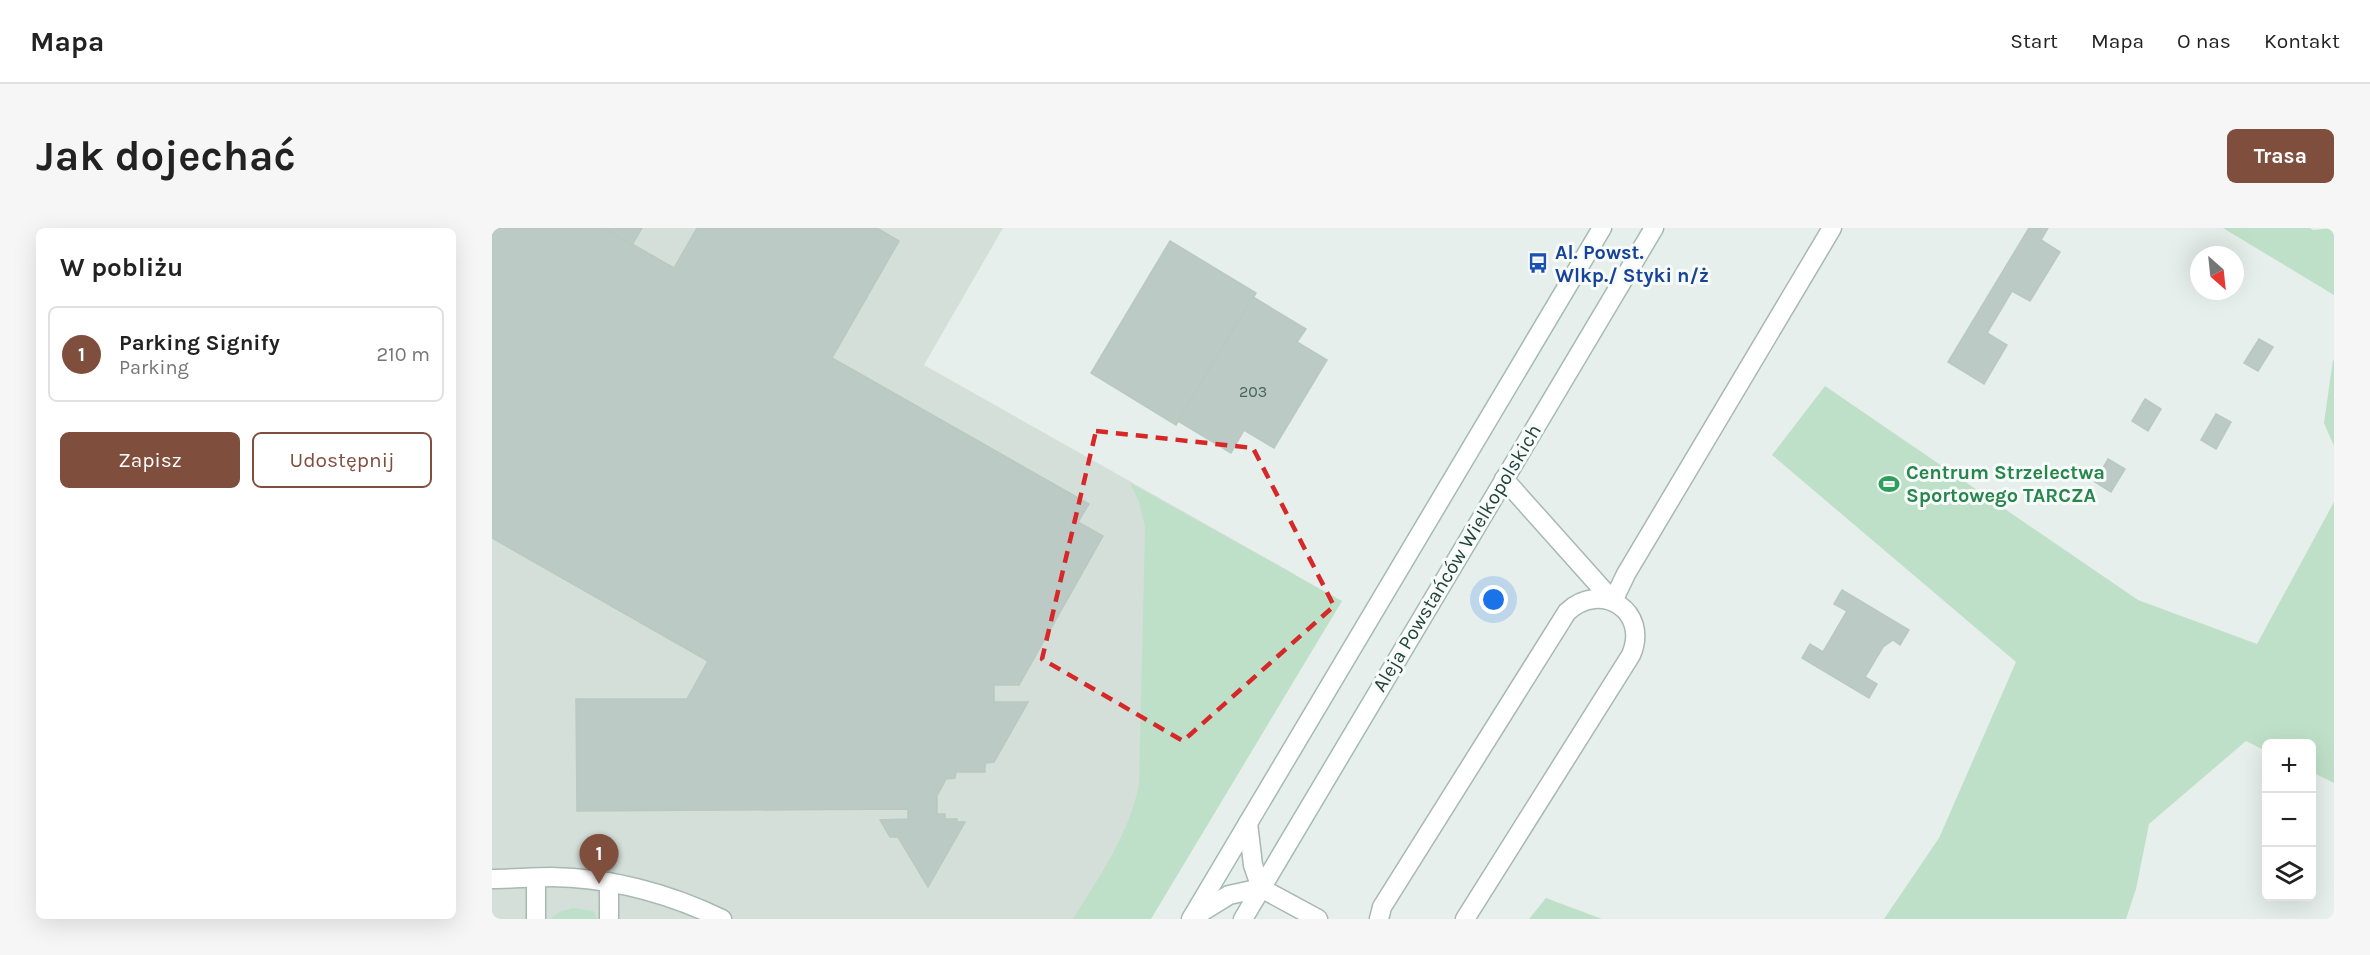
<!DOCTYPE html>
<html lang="pl">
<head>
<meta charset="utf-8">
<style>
	body { margin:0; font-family:Karla,sans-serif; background:#f6f6f6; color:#222 }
	.controls { position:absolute; right:18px; bottom:18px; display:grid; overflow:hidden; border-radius:9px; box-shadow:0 6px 24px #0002 }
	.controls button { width:54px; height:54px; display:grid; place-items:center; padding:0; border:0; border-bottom:2px solid #e0e0e0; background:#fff; color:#222; font:30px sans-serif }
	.compass { position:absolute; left:1698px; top:18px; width:54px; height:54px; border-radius:50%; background:#fff; box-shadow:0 6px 24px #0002; rotate:153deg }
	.you { position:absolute; left:1002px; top:372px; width:21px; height:21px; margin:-15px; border:4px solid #fff; border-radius:50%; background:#1a73e8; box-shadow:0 0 0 9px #1a73e833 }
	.badge { display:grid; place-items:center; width:39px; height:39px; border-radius:50%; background:#804e3d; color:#fff; font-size:20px; font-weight:700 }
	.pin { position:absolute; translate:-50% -50px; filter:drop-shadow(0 2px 3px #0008) }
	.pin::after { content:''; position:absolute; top:32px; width:21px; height:18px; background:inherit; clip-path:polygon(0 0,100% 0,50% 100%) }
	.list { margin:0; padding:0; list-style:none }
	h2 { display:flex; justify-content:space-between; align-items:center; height:78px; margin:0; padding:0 24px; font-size:26px }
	h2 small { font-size:20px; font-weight:400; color:#767676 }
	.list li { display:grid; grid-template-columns:39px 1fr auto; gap:18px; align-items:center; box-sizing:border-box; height:96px; margin:0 12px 12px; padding:0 12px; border:2px solid #e0e0e0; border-radius:9px }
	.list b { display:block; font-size:22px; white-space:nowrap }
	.list p { margin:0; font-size:20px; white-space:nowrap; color:#767676 }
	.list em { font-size:20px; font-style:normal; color:#767676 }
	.actions { display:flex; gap:12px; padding:18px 24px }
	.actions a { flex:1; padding:14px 0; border:2px solid #804e3d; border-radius:9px; text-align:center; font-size:21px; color:#804e3d }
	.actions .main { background:#804e3d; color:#fff }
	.icon { flex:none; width:33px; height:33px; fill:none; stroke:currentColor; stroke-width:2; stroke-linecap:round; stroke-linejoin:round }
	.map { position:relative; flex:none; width:1842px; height:691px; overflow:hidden; border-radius:9px }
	header { display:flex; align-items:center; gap:36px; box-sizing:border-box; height:84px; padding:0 30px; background:#fff; border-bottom:2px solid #e0e0e0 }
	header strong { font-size:28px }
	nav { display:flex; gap:33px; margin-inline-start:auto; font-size:21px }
	.intro { display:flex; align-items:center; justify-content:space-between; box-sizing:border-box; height:144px; padding:0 36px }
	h1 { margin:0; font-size:42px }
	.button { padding:15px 27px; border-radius:9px; background:#804e3d; color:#fff; font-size:21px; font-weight:700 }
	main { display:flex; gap:36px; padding:0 36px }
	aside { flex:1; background:#fff; border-radius:9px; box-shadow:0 6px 24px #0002 }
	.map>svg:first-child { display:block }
</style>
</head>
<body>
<header>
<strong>Mapa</strong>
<nav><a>Start</a><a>Mapa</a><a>O nas</a><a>Kontakt</a></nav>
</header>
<div class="intro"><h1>Jak dojechać</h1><a class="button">Trasa</a></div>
<main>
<aside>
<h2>W pobliżu<small></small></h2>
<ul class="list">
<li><span class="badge">1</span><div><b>Parking Signify</b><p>Parking</p></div><em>210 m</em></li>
</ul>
<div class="actions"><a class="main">Zapisz</a><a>Udostępnij</a></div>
</aside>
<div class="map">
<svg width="1842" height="691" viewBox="0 0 1842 691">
	<rect width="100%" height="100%" fill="#e6efeb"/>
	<path fill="#d4dfda" d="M0 0H511L432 137 804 347 599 691H0Z"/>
	<g fill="#bfe0c8">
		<path d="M1731 0H1818L1821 2 1842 0V67Z"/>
		<path d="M1841 132 1842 133V218L1832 195Z"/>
		<path d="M1333 158 1646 372 1765 416 1842 274V555L1820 544V516H1774V523L1754 513 1657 596 1644 661 1634 691H1392L1447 610 1524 434 1280 227Z"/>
		<path d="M638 255 850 373 659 691H581C608 647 636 608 647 557L653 299 647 274Z"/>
		<path d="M1054 670 1110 691H1037Z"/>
		<path d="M81 680 101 683 105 691H58L67 684Z"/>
	</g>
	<g fill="#bbcac4" stroke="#b8c9c2" stroke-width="1.5">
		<path d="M0 0H112L182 40 205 0H385L407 13 340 130 597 276 586 294 611 308 527 457H502V474H536L502 534 493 535V544H464L463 550 454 551 445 568V586H453V591H465V594H473L436 659 406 609H398L388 592 416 591V581L85 583 84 471H195L216 433 0 310Z"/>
		<path d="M112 0H150L140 17Z"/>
		<path d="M1537 0H1556L1549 12 1568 24 1538 73 1520 63 1495 105 1515 117 1492 156 1456 134Z"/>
		<path d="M678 13 764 65 684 197 599 145Z"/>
		<path d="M761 69 814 101 805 114 835 132 782 220 752 202 739 225 686 193Z"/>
		<path d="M1767 111 1781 119 1766 143 1752 135Z"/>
		<path d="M1653 171 1669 181 1656 203 1640 193Z"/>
		<path d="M1724 186 1739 194 1724 221 1709 212Z"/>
		<path d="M1616 231 1633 241 1619 264 1603 254Z"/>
		<path d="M1350 362 1417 402 1408 417 1401 412 1391 419 1373 449 1385 456 1377 470 1310 430 1318 416 1331 424 1355 383 1342 376Z"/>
	</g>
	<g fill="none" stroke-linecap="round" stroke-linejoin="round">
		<g stroke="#a8b8b2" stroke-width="21">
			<g id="service">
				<path d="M1012 251 1121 373 1134 346 1340 0"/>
				<path d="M756 595 761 637 769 660"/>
				<path d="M0 651C20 651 40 649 60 649 120 650 176 665 230 691"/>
				<path d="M44 651V691"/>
				<path d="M117 654V691"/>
				<path d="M769 660 826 691"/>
				<path d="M700 690 737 667 769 660"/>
				<path d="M887 691 890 679 1075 384C1109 352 1158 383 1139 427L973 691"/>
			</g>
		</g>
		<g stroke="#a4bbb3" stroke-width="21">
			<g id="secondary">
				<path d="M699 691 1110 0"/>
				<path d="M751 691 1162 0"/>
			</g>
		</g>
		<use href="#service" stroke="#fff" stroke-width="18"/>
		<use href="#secondary" stroke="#fff" stroke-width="18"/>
	</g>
	<path fill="none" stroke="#d62828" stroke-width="4.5" stroke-dasharray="12 8" stroke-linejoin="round" d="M604 203 761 220 842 378 691 513 550 431Z"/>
	<defs>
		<g id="bus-bare" transform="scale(1.62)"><path d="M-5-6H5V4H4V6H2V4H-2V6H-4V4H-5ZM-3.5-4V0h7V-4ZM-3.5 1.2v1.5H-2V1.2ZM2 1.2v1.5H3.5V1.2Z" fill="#1a4fb4" stroke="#f7fbf9" stroke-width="2.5" paint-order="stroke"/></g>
		<g id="stadium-bare" transform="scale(1.62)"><path d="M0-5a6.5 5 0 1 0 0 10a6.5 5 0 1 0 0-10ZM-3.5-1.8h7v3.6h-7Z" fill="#2e9e5b" stroke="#f7fbf9" stroke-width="2.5" paint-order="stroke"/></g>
	</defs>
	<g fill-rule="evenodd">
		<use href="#bus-bare" x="1046" y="35"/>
		<use href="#stadium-bare" x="1397" y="256"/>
	</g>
	<g text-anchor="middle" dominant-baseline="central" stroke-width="6" stroke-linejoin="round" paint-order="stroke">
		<g font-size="16" fill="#4a645c">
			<text x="761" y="163">203</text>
		</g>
		<g font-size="20" font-weight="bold" fill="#164399" stroke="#f7fbf9" text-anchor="start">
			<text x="1063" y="24">Al. Powst.<tspan x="1063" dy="23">Wlkp./ Styki n/ż</tspan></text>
		</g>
		<g font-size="20" font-weight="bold" fill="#27864d" stroke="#f7fbf9" text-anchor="start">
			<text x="1414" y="244">Centrum Strzelectwa<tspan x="1414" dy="23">Sportowego TARCZA</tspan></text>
		</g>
		<g font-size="20" fill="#24423a" stroke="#f7fbf9">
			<text transform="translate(965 330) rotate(-59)">Aleja Powstańców Wielkopolskich</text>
		</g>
	</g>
</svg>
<div class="controls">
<button>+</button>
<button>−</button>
<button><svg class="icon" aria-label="layers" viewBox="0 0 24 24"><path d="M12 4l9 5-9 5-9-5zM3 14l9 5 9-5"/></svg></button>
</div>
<svg class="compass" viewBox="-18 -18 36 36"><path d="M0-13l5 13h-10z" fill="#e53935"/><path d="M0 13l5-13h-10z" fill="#767676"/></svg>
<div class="you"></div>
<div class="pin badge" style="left:107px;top:656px">1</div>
</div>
</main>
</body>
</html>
